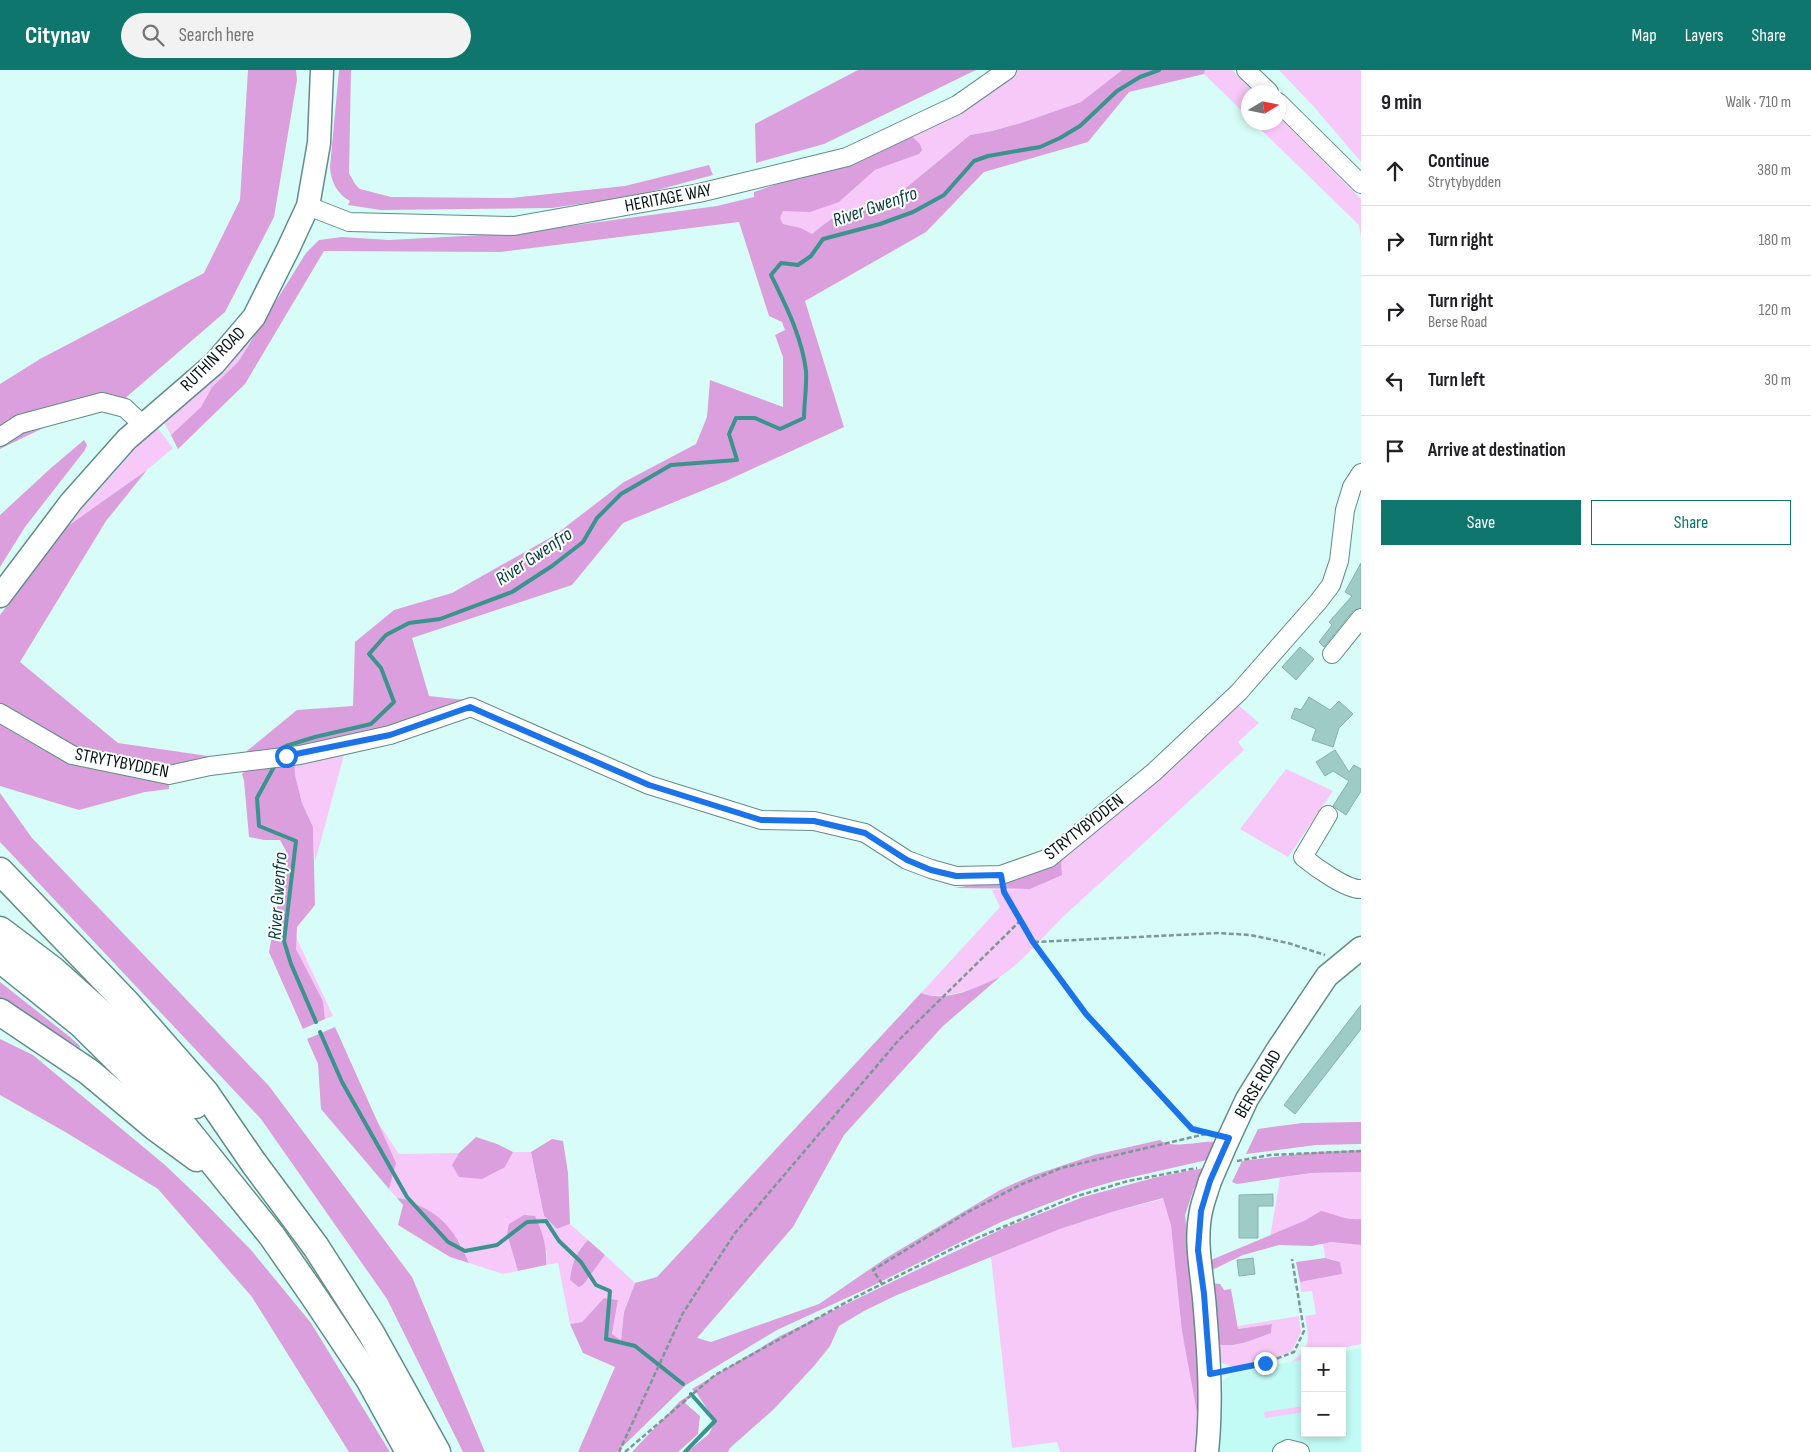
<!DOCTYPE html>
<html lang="en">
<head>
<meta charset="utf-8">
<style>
	body { margin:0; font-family:"Sofia Sans Condensed",sans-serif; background:#f2f2f2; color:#202124 }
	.controls { position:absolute; right:15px; bottom:15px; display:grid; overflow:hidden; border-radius:0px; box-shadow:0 2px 8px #0003 }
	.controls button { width:45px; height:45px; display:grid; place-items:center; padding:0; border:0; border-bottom:1px solid #e0e0e0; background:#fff; color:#202124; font:25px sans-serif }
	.compass { position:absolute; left:1241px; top:15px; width:45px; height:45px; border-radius:50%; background:#fff; box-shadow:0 2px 8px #0003; rotate:80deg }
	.stop { position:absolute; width:15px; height:15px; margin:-11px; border:4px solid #1a73e8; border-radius:50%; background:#fff }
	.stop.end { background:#1a73e8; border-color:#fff; box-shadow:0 1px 5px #0008 }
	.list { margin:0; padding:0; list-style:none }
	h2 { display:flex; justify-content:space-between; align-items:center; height:65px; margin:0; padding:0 20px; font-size:21px }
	h2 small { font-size:16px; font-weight:400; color:#757577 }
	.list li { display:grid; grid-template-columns:32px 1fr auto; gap:15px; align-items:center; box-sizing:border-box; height:70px; padding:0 20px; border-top:1px solid #e0e0e0 }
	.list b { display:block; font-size:19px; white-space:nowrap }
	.list p { margin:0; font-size:16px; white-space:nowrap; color:#757577 }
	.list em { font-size:16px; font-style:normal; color:#757577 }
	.actions { display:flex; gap:10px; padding:15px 20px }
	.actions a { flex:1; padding:11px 0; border:1px solid #0f766e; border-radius:0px; text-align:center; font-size:18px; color:#0f766e }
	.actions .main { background:#0f766e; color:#fff }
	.icon { flex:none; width:28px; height:28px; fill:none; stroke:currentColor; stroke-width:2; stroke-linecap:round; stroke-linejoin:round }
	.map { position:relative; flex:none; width:1361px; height:1382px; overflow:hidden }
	header { display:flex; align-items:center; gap:30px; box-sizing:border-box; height:70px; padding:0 25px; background:#0f766e; color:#fff }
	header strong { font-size:24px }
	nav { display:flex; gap:28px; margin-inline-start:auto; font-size:18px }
	.search { width:350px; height:45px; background:#f2f2f2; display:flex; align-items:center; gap:12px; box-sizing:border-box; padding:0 18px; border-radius:28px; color:#757577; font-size:19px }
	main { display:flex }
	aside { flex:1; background:#fff }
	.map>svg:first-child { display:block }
</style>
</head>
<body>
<header>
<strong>Citynav</strong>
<div class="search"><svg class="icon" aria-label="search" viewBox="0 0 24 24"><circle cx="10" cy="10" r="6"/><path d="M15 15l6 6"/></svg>Search here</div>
<nav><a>Map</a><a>Layers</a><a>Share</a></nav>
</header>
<main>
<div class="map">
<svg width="1361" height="1382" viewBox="0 0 1361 1382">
	<rect width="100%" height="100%" fill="#d8fdf9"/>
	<path fill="#c2faf5" d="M1361 1278V1382H1213L1217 1314 1233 1304 1305 1289V1363H1342V1282Z"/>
	<g fill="#f7c9f9">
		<path d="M1018 0H1122L1081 32 1021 53 992 61 970 65 901 122 890 140 877 142 855 138 829 151 812 164 801 158 783 154 779 148 783 141 839 132 875 100 919 84 907 62 966 34Z"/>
		<path d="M1205 0H1232L1254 22H1248V36L1243 42 1204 4Z"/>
		<path d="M1279 0H1361V92L1315 38Z"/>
		<path d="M1279 47 1361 129V168L1359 155 1254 53 1278 52Z"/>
		<path d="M251 270 238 292 212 317 201 337 171 365 163 351Z"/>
		<path d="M156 356 173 378 147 400 65 458Z"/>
		<path d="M1235 632 1259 653 1238 672 1244 680C1185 735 1127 789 1067 843 1046 863 1024 891 1001 906 983 918 941 931 921 923L1000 837 992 820 1030 819 1061 792 1078 770Z"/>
		<path d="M344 685 315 792 313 757 302 733 295 705 294 695Z"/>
		<path d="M1286 699 1333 721 1288 787 1240 759Z"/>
		<path d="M296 867 333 946 325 949 323 931 296 879Z"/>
		<path d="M377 1051 399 1084 459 1083 452 1095 505 1097 513 1082H531L544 1146 557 1159 570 1154 588 1170 579 1179 583 1215 605 1185 635 1213 624 1242 621 1270 612 1264 618 1230 604 1228 582 1252 570 1254 558 1193 546 1195 547 1181 507 1164 518 1201 503 1204 469 1193 459 1171 402 1128H397L389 1119 395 1093Z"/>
		<path d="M1361 1102V1164L1270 1168 1280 1108 1311 1103Z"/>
		<path d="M1193 1121 1185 1145 1201 1294 1196 1382H1060L1057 1372 1012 1378 991 1187 1060 1159 1112 1142Z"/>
		<path d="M1331 1172 1361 1175V1274L1328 1281H1305V1289L1291 1292C1312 1278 1309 1269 1305 1246L1316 1244 1312 1221 1301 1222 1300 1212 1342 1204 1334 1190 1325 1188 1323 1173Z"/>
		<path d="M1299 1246 1301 1262 1292 1281 1269 1290 1234 1297 1219 1292 1217 1274C1235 1279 1254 1269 1271 1263L1272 1254 1238 1259V1256Z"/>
		<path d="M1305 1336V1342L1265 1348 1264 1342Z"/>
	</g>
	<g fill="#db9fdd">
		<path d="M248 0H296L297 10 274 147 225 242 115 337 70 345 0 379V314L40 289 204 203 240 130Z"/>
		<path d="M339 0H351L349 103 355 114 360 119 391 127 511 128 625 116 709 95 713 105 639 125 552 138 381 140 348 135 350 131C337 124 331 112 330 97Z"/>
		<path d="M858 0H976L824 74 756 93 755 54Z"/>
		<path d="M1122 0H1205L1204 4 1129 22 1088 72 984 102 926 162 805 231 844 357 726 411 623 453 572 515 412 568 429 626 465 630 456 636 332 675 314 672 294 680 295 705 302 733 313 757 315 835 297 857 296 879 323 931 325 949 303 959 269 882 287 783 280 770H264L249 767 244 711 242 704 249 697 169 698 114 684 73 678 0 634V545L65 458 147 400 106 451 20 592 118 673 236 690 297 640 353 636 355 572 394 540 452 523 555 465 624 412 696 374 707 347 710 310 783 337V287L775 265 785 260 782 252 769 246 739 152 501 182 324 181 245 314 178 379 171 365 201 337 212 317 238 292 306 183 319 170 342 167 389 170 518 163 717 136 754 127V122L849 89 907 62 920 74 922 80 919 84 875 100 839 132 810 142 783 141 780 148 783 154 801 158 812 164C826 153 844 136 863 139L869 132 875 137 877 142 890 140 901 122 970 65 992 61 1021 53 1081 32Z"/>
		<path d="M84 370 87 375 85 380 25 457 0 497V445L51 398Z"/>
		<path d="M0 654 67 691 169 710V719L145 722 79 740 0 716Z"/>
		<path d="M0 723 32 768 269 1016 412 1207 485 1382H463L387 1229 261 1049 0 772Z"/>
		<path d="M1065 788 1061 792 1062 805 1030 819 954 818 992 812Z"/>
		<path d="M1000 907 943 956 844 1065 793 1157 697 1268 711 1272 819 1234 886 1188 1000 1120 1031 1106 1094 1085 1160 1070C1172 1080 1200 1070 1216 1072L1207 1090 1115 1111 1081 1121 1042 1136 1001 1152 866 1219 777 1260 686 1315 617 1382H578L615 1297 583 1283 570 1254 582 1252 604 1228 618 1230 612 1264 621 1270 624 1242 635 1213 657 1207 921 923C947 933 977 917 1000 907Z"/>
		<path d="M0 912 70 967 80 976V978L0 928Z"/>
		<path d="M335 957 396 1093 389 1119 321 1039 318 994 307 969Z"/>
		<path d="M0 969 33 985 165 1095 206 1134 251 1180 311 1253 390 1382H349L252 1227 158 1119 67 1063 0 1025Z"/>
		<path d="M1361 1052V1074L1316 1075 1246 1084 1258 1059 1302 1053Z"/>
		<path d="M476 1067 497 1074 513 1082 505 1097 482 1109 459 1107 452 1095 459 1083Z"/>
		<path d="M552 1069 563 1071 568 1103 570 1154 557 1159 544 1146 531 1082Z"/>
		<path d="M1361 1080V1102L1311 1103 1237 1114 1232 1112 1242 1091 1316 1082Z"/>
		<path d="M1204 1098 1193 1121 1185 1145 1201 1294 1199 1353 1182 1261 1171 1155 1163 1128 1112 1142 1060 1159 897 1225 864 1241 839 1256 830 1276 814 1296 774 1339 730 1378 728 1382H687L709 1364 715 1351 696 1322 689 1328 685 1333 700 1346 698 1364 678 1382H632L680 1331 694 1322 692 1319 780 1266 1004 1158 1083 1127 1157 1107Z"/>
		<path d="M397 1128C404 1128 409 1131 415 1134 445 1146 457 1165 469 1193L450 1187 398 1155 403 1135Z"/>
		<path d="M1321 1141C1335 1144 1347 1151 1361 1149V1175L1331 1172 1312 1176 1279 1175 1243 1185 1212 1200 1208 1196 1211 1190 1304 1151Z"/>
		<path d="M524 1145 535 1146C543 1163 547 1177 546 1195L518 1201 507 1164 509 1154Z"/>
		<path d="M588 1170 605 1185 583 1215 579 1217 570 1210C572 1193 576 1182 588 1170Z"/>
		<path d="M1325 1188 1340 1192 1342 1204 1300 1212 1296 1192Z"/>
		<path d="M1210 1213 1220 1214 1224 1220 1231 1219 1238 1259 1272 1254 1271 1263C1254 1269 1235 1279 1216 1274Z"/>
	</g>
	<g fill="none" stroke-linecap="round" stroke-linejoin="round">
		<g stroke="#3a948d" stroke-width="4">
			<path d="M284 681 286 676 315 667 371 654 394 632 381 598 369 584 386 565 409 553 440 549 512 522 552 496 583 472 597 448 621 424 671 395 737 390 729 364 736 348H755L780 359 804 348C804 333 807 316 806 301 802 267 786 236 771 205L781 193 798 195 811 186 823 169 880 154 913 142 944 125 974 91 988 86 1040 77 1060 68 1080 56 1117 21 1140 7 1159 0"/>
			<path d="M276 693 257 728 259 756 296 771 284 871 291 894 316 952"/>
			<path d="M320 962 342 1012 407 1127 448 1172 465 1181 497 1175 527 1152 546 1151 559 1171 581 1192 596 1215 610 1221 606 1269 635 1276 683 1314"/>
			<path d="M685 1382 715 1351 691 1324"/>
		</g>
	</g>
	<g fill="#9fcbc7" stroke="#85b1ad">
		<path d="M1361 493V538L1353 541 1324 577 1319 572 1332 555 1329 552 1352 526 1345 522Z"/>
		<path d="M1300 577 1314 589 1296 610 1282 597Z"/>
		<path d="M1309 627 1330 640 1339 631 1353 644 1339 658 1333 677 1312 670 1316 659 1291 648 1295 638 1301 640Z"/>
		<path d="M1335 680 1349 702 1354 695 1361 699V721L1346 745 1333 736 1349 711 1333 701 1325 706 1316 692Z"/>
		<path d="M1361 935V959L1295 1044 1284 1035Z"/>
		<path d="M1273 1124V1136H1258V1168H1239V1125Z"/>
		<path d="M1253 1188 1255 1204 1239 1206 1237 1190Z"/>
	</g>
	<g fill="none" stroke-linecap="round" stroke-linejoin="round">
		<g stroke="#618c89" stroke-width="20">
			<g id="minor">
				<path d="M1246 0 1269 22"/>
				<path d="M1278 32 1361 114"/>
				<path d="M308 136 349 152 514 156 699 123 847 87 957 35 1007 0"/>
				<path d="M0 367 20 354 102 332 125 338 143 355"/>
				<path d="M1332 584 1361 548"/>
				<path d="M0 643 72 685 169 705 210 696 300 685 390 665 471 637 649 715 761 750 814 751 865 763 907 790 931 799 956 806 1001 805 1049 788 1154 702 1239 622 1318 532 1331 515 1339 491 1345 440 1352 417 1361 403"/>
				<path d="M1328 745 1303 787C1315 797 1347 820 1361 819"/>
				<path d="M1282 1382 1288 1379 1300 1382"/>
			</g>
		</g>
		<g stroke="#618c89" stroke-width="25">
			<g id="major">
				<path d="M0 526 71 432 127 369 214 294 254 247 288 179 308 136 319 73 322 0"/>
				<path d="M1227 1072 1247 1029 1278 979 1327 906 1361 878"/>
				<path d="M1207 1382C1212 1334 1209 1288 1205 1240 1203 1207 1194 1173 1201 1141 1203 1131 1207 1121 1210 1111"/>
			</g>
		</g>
		<g stroke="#618c89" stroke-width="29">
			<g id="highway">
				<path d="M0 801 127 933 205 1022 253 1092 316 1177 371 1263 437 1382"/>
				<path d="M0 860 53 900 112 953 195 1035"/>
				<path d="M0 889 81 954 182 1054 272 1166 315 1228 369 1309 409 1382"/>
				<path d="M0 942 89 1002 156 1058 197 1088"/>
			</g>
		</g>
		<g stroke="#7c9794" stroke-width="2.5" stroke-dasharray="5 2.5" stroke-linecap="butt">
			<path d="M1003 819 1033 872 1086 944 1192 1059 1209 1063"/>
			<path d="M1034 872 1219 863 1250 865 1288 873 1325 885"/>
			<path d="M1237 1091 1270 1085 1361 1081"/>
			<path d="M882 1214 873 1200 968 1142 1020 1115 1061 1098 1210 1063"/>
			<path d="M1226 1301 1265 1293 1294 1282 1304 1261 1292 1189"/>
			<path d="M619 1382 683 1243 735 1163 897 972 1021 850"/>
			<path d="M625 1382 715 1305 852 1229 958 1176 1074 1127 1128 1111 1197 1098"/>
		</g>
		<use href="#minor" stroke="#fff" stroke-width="18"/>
		<use href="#major" stroke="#fff" stroke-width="22"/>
		<use href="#highway" stroke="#fff" stroke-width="26"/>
		<g stroke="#618c89" stroke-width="25" stroke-linecap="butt">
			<path id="major-bridge" d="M1210 1111 1227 1072"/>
		</g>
		<use href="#major-bridge" stroke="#fff" stroke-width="22"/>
	</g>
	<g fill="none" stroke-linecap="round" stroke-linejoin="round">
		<path stroke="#1a73e8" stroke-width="6" d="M286 686 390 665 470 637 649 715 761 750 814 751 865 763 907 790 931 800 956 806 1001 805 1004 822 1033 872 1086 944 1192 1059 1229 1068 1210 1111 1201 1141 1198 1180 1204 1224 1210 1304 1265 1293"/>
	</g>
	<g text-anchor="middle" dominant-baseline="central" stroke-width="4" stroke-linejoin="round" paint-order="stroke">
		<g font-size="18" fill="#031311" stroke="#fff">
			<text transform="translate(668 128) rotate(-11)">HERITAGE WAY</text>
			<text transform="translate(213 289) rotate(-45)">RUTHIN ROAD</text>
			<text transform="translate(122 693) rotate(11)">STRYTYBYDDEN</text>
			<text transform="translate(1084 757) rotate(-38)">STRYTYBYDDEN</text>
			<text transform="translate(1258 1014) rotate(-60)">BERSE ROAD</text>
		</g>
		<g font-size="19" font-style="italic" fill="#043e3b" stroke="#fff">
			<text transform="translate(875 137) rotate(-19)">River Gwenfro</text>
			<text transform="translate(534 487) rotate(-34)">River Gwenfro</text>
			<text transform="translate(278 826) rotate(-86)">River Gwenfro</text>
		</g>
	</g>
</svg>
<div class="controls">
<button>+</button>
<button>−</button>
</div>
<svg class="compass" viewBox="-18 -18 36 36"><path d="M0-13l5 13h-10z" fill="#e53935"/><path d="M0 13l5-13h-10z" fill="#757577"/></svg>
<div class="stop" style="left:286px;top:686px"></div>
<div class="stop end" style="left:1265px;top:1293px"></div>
</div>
<aside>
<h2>9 min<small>Walk · 710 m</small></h2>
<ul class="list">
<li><svg class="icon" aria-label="ahead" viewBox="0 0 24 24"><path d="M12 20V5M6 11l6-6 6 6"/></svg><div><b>Continue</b><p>Strytybydden</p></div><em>380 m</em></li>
<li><svg class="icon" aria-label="right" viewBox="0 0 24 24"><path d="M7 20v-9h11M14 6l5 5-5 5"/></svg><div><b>Turn right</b></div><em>180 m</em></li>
<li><svg class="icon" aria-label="right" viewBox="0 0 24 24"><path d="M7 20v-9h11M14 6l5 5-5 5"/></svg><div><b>Turn right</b><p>Berse Road</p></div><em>120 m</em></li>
<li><svg class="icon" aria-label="left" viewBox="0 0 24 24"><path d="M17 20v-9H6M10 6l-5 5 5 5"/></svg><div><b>Turn left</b></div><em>30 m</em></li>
<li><svg class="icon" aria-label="arrive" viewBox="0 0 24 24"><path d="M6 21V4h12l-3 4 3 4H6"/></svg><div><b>Arrive at destination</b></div></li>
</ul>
<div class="actions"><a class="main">Save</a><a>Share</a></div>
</aside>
</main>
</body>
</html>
